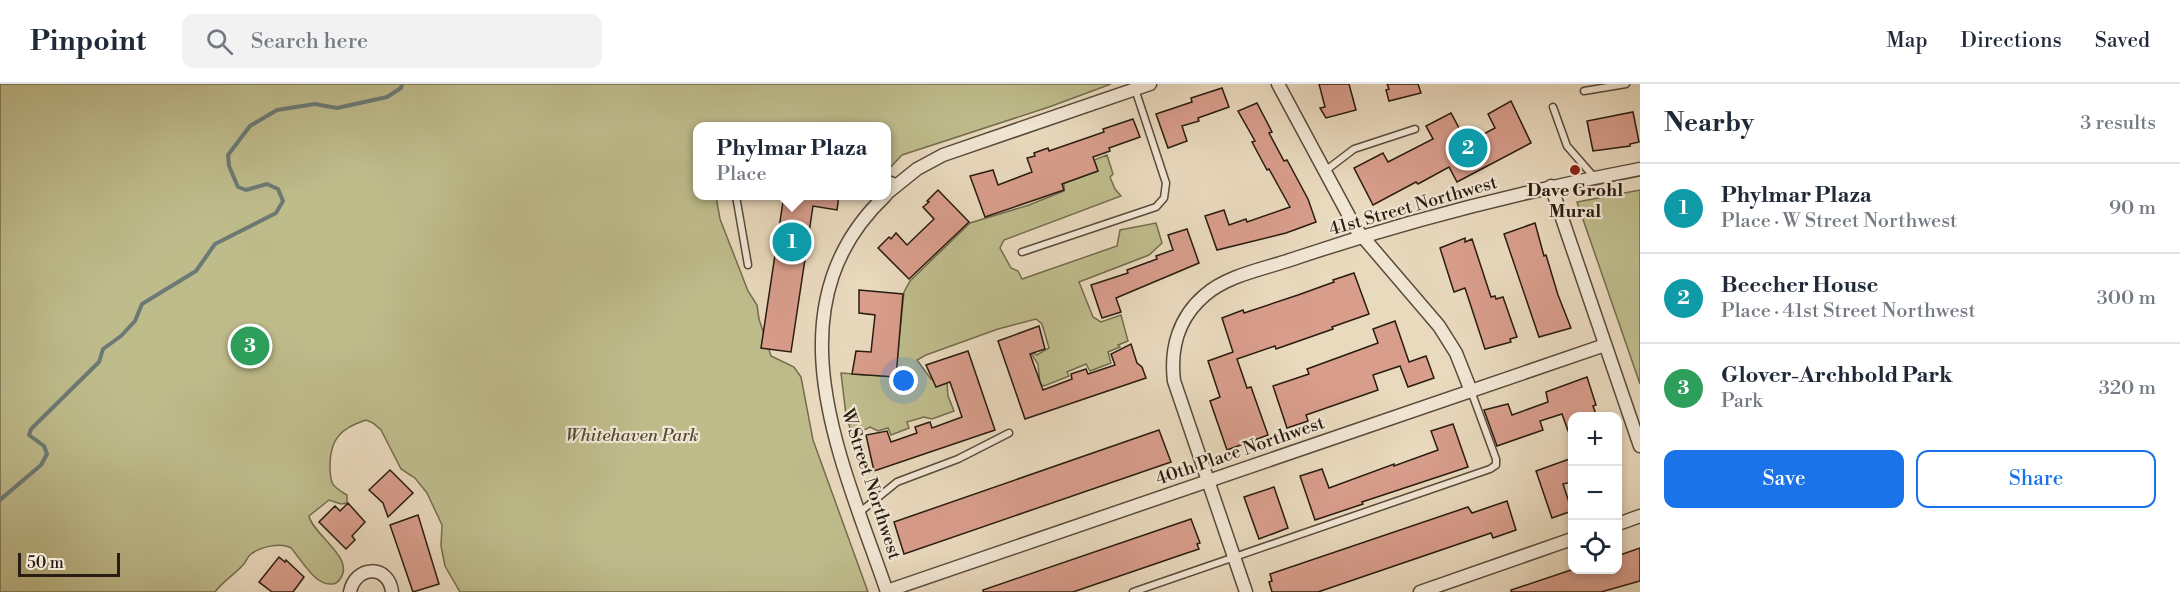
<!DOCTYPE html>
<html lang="en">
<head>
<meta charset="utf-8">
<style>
	body { margin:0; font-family:"Libre Bodoni",serif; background:#f2f2f3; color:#1f2937 }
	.controls { position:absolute; right:18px; bottom:18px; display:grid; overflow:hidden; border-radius:12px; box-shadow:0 3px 9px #0003 }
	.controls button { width:54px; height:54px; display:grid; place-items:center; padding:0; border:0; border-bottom:2px solid #e0e1e3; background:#fff; color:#1f2937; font:30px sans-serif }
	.scale { position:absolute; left:18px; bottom:15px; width:102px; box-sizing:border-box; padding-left:6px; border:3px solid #291c10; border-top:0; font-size:16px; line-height:21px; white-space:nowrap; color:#291c10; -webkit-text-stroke:4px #f1e6d4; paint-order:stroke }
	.you { position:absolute; left:904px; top:297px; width:21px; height:21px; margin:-15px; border:4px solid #fff; border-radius:50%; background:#1a73e8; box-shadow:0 0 0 9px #1a73e833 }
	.badge { display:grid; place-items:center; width:39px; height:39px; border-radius:50%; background:#1a73e8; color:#fff; font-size:20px; font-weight:700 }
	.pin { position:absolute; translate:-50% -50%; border:3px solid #fff; box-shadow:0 2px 6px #0006 }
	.popup { position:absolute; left:693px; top:38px; width:198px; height:78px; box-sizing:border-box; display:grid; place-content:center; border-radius:12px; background:#fff; filter:drop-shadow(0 2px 4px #0005); font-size:20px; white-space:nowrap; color:#747a83 }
	.popup b { font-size:22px; color:#1f2937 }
	.popup::after { content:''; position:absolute; left:50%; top:100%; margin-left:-12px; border:12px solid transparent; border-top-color:#fff }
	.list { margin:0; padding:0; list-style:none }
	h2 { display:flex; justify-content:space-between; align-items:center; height:78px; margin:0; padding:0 24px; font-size:26px }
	h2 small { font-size:20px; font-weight:400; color:#747a83 }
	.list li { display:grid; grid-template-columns:39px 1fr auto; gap:18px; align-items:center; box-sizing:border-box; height:90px; padding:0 24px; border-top:2px solid #e0e1e3 }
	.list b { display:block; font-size:22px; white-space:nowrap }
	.list p { margin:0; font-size:20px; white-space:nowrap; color:#747a83 }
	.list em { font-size:20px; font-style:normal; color:#747a83 }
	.actions { display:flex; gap:12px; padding:18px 24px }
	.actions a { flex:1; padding:14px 0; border:2px solid #1a73e8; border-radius:12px; text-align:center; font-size:21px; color:#1a73e8 }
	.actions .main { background:#1a73e8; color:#fff }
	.icon { flex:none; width:33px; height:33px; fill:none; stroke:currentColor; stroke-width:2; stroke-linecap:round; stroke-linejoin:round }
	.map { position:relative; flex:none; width:1640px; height:508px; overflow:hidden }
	header { display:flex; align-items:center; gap:36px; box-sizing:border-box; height:84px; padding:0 30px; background:#fff; border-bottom:2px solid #e0e1e3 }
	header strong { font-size:28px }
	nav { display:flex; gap:33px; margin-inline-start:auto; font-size:21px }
	.search { width:420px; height:54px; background:#f2f2f3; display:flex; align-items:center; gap:15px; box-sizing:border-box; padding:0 21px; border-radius:12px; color:#747a83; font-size:22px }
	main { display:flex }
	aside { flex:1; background:#fff }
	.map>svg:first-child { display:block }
</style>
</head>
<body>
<header>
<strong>Pinpoint</strong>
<div class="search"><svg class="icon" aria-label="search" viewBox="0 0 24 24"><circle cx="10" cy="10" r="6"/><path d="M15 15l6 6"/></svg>Search here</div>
<nav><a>Map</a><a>Directions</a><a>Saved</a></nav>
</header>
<main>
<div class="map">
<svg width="1640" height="508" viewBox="0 0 1640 508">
	<rect width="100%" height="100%" fill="#e9d9bd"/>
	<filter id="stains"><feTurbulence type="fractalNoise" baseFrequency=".00333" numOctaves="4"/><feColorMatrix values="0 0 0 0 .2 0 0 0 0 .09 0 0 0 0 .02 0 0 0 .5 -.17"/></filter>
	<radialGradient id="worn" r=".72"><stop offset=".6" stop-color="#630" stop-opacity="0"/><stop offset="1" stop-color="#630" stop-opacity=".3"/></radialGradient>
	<g fill="#bfbc8c" stroke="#746c4e" stroke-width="1.5">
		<path d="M0 0H1111L1049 23 902 71 887 87 886 42H698V112H716L720 135 748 207 757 221 759 235 771 272 794 283 801 293 813 356 868 508H460L445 482 441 462 442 441 427 409 415 394 401 385 381 346 373 339 366 336C341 344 330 355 330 381 330 399 331 402 347 411V419L341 420 329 416 309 432C313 451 356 474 340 495 338 498 336 500 332 500 315 502 301 475 291 464 281 458 260 463 251 470 247 473 246 478 243 481 234 491 223 497 215 508H0Z"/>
		<path d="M1107 71 1113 90 1110 93 1115 105 1121 112 1004 156 1000 164 1011 184 1018 187 1022 195 1117 162 1120 146 1156 139 1162 159 1149 171 1079 198 1093 233 1101 238 1121 231 1128 257 1118 261 1120 263 1108 268 1111 279 1090 287 1086 280 1067 288 1069 292 1044 302 1040 300 1038 280 1030 268 1037 271 1049 264 1042 240 1036 235 998 245 926 271 917 276 931 295 947 299 948 312 954 327 932 335 924 333 907 338 909 344 891 351 888 344 878 347 870 343 858 349 864 365 858 369 846 331 841 289 897 293 896 288 904 208 910 197 970 139 1029 121 1064 107V99L1098 87 1094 76Z"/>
		<path d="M1640 106V300L1577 118Z"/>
	</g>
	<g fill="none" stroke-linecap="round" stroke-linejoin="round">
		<path stroke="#6c7a75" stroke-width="4" d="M0 416 41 381 47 370 44 362 29 351 31 345 99 278 103 265 121 252 135 237 142 220 196 187 215 160 276 129 283 117 278 105 267 100 246 106 238 103 229 82 228 71 250 42 277 26 315 20 337 24 387 13 401 4 402 0"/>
	</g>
	<g fill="#d89d8b" stroke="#291c10" stroke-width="1.5">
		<path d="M1319 0H1349L1356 26 1326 34 1320 24 1325 23Z"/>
		<path d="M1387 0H1418L1421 9 1389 17 1386 6 1389 5Z"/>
		<path d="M1222 4 1229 23 1198 34 1199 37 1182 42 1187 57 1168 64 1156 30 1192 18 1191 14Z"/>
		<path d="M1511 17 1531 59 1457 98 1449 83 1418 100 1416 98 1373 121 1354 84 1383 69 1388 78 1433 55 1426 42 1451 29 1467 59 1495 44 1488 30Z"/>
		<path d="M1257 19 1272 48 1269 49 1284 77 1287 76 1308 115 1316 138 1286 149 1217 166 1205 132 1224 126 1229 141 1246 135 1247 138 1290 123 1269 85 1267 86 1252 58 1255 57 1238 27Z"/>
		<path d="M1633 28 1639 58 1630 60V62L1593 67 1587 37Z"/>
		<path d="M1133 35 1140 53 1109 64 1110 67 1093 73 1098 87 1062 100 1064 106 985 133 970 92 993 86 998 101 1032 88 1027 74 1035 72 1034 69 1048 64 1049 67 1104 48 1103 45Z"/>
		<path d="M938 106 969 138 909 195 878 164 889 153 891 155 896 149 907 161 934 135 923 123 929 118 927 117Z"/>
		<path d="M784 111H839L837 126 813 122 791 268 761 264Z"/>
		<path d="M1535 139 1544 172 1546 171 1558 211 1571 244 1539 253 1504 150Z"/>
		<path d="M1187 145 1199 179 1116 214 1121 228 1102 234 1091 201 1128 189 1127 186 1157 175 1156 172 1173 166 1168 151Z"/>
		<path d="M1465 154V158L1472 155 1491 213 1495 212 1496 215 1503 213 1517 253 1510 255 1511 258 1485 265 1465 204 1454 208 1440 164Z"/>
		<path d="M1354 189 1369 230 1332 243 1333 245 1276 265 1275 262 1237 275 1247 304 1251 303 1268 351 1227 366 1210 317 1220 313 1208 277 1233 268 1222 234 1243 226 1244 229 1298 211 1334 198 1333 196Z"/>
		<path d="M859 206 903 210 896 293 852 290 856 267 871 268 875 231 859 229Z"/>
		<path d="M1395 237 1409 278 1426 272 1434 294 1408 303 1400 282 1373 291 1378 306 1306 331 1308 337 1287 344 1273 302 1309 290 1307 285 1378 259 1373 245Z"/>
		<path d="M1039 242 1045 265 1030 270 1043 306 1072 295 1071 290 1086 285 1088 290 1115 281 1111 270 1131 260 1137 279 1142 283 1146 294 1025 335 998 257Z"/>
		<path d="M968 267 995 346 874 387 866 351 887 347 891 358 917 349 915 343 930 338 932 344 962 333 950 298 936 303 926 281Z"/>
		<path d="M1587 293 1596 321 1593 322 1597 333H1572V355H1571L1562 330 1540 337 1543 346 1497 362 1484 326 1508 320 1512 331 1548 318 1546 308Z"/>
		<path d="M1453 340 1468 383 1362 418 1363 420 1315 436 1300 392 1322 385 1329 404 1394 380V382L1438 366 1431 347Z"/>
		<path d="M1159 346 1171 378 904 470 894 438Z"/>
		<path d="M1572 374V398L1563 400 1572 427 1552 434 1536 387Z"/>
		<path d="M390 386 413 409 388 433 383 419 369 406Z"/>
		<path d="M1274 403 1288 444 1259 455 1244 413Z"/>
		<path d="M1507 417 1516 446 1493 454 1491 449 1318 508H1272L1269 498 1272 497 1270 490 1468 423 1472 429Z"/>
		<path d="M348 419 365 438 352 452 355 456 346 465 319 438 335 422 340 427Z"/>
		<path d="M418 431 439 500 413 508 390 441Z"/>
		<path d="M1191 435 1200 459 1197 460 1199 465 1184 470 1073 508H983V506Z"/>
		<path d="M1640 464V497L1601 508H1511V506L1571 486H1617V472Z"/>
		<path d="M279 473 285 478 286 476 304 493 293 508H272L259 498Z"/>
	</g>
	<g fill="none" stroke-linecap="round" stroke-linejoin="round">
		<g stroke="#594b3b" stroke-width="9">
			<g id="service">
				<path d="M1584 7 1626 0"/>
				<path d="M1553 23 1567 62 1594 93"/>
				<path d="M1325 87 1354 65 1415 45"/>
				<path d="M886 94 898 99"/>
				<path d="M736 112 748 181"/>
				<path d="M1022 168 1156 123 1164 114 1166 99 1135 5"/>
				<path d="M860 428 897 398 958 375 1009 349"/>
				<path d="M1133 508 1490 385 1496 381V375L1471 307"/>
			</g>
		</g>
		<g stroke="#594b3b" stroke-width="15">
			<g id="minor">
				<path d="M1278 0 1356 145 1439 242 1456 269 1471 307"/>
				<path d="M1551 102 1640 362"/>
				<path d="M886 110 917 85 943 71 1150 0"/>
				<path d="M885 112C766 225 844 381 887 508"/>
				<path d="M1618 440 1640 432"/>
				<path d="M887 507 1605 261"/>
				<path d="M350 508C355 481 389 480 392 508"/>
				<path d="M1246 508 1174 297C1170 264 1179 233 1205 211 1228 191 1264 185 1293 175 1406 137 1523 107 1640 85"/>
				<path d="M1420 508 1572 455"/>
			</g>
		</g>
		<use href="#service" stroke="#f1e6d4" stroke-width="6"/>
		<use href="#minor" stroke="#f1e6d4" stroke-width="12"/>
	</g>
	<circle fill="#8f2418" stroke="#f1e6d4" stroke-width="2" cx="1575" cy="86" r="6"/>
	<g text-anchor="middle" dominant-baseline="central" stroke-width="4.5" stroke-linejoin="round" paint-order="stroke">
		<g font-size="18" font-weight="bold" fill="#291c10" stroke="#f1e6d4">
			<text x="1575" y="106">Dave Grohl<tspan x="1575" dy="21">Mural</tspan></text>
		</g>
		<g font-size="18" fill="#291c10" stroke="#f1e6d4">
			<text transform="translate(1413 122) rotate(-16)">41st Street Northwest</text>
			<text transform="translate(1240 367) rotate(-19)">40th Place Northwest</text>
			<text transform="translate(871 400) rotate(72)">W Street Northwest</text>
		</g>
		<g font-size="18" font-style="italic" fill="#564c35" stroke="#f1e6d4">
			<text x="632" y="351">Whitehaven Park</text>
		</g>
	</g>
	<rect width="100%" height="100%" filter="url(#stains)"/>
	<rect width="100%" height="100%" fill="url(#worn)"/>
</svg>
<div class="controls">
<button>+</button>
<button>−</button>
<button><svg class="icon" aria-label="locate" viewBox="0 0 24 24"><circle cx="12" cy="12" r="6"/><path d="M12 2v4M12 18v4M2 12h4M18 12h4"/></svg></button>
</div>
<div class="scale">50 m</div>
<div class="you"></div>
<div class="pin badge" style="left:792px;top:158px;background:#0f9aa8">1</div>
<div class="popup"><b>Phylmar Plaza</b>Place</div>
<div class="pin badge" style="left:1468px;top:64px;background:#0f9aa8">2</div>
<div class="pin badge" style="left:250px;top:262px;background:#2e9e5b">3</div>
</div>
<aside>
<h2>Nearby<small>3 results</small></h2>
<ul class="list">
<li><span class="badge" style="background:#0f9aa8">1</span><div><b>Phylmar Plaza</b><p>Place · W Street Northwest</p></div><em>90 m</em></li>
<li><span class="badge" style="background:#0f9aa8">2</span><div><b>Beecher House</b><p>Place · 41st Street Northwest</p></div><em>300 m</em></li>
<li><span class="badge" style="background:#2e9e5b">3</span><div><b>Glover-Archbold Park</b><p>Park</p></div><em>320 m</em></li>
</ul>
<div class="actions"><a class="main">Save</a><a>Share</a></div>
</aside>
</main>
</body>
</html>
